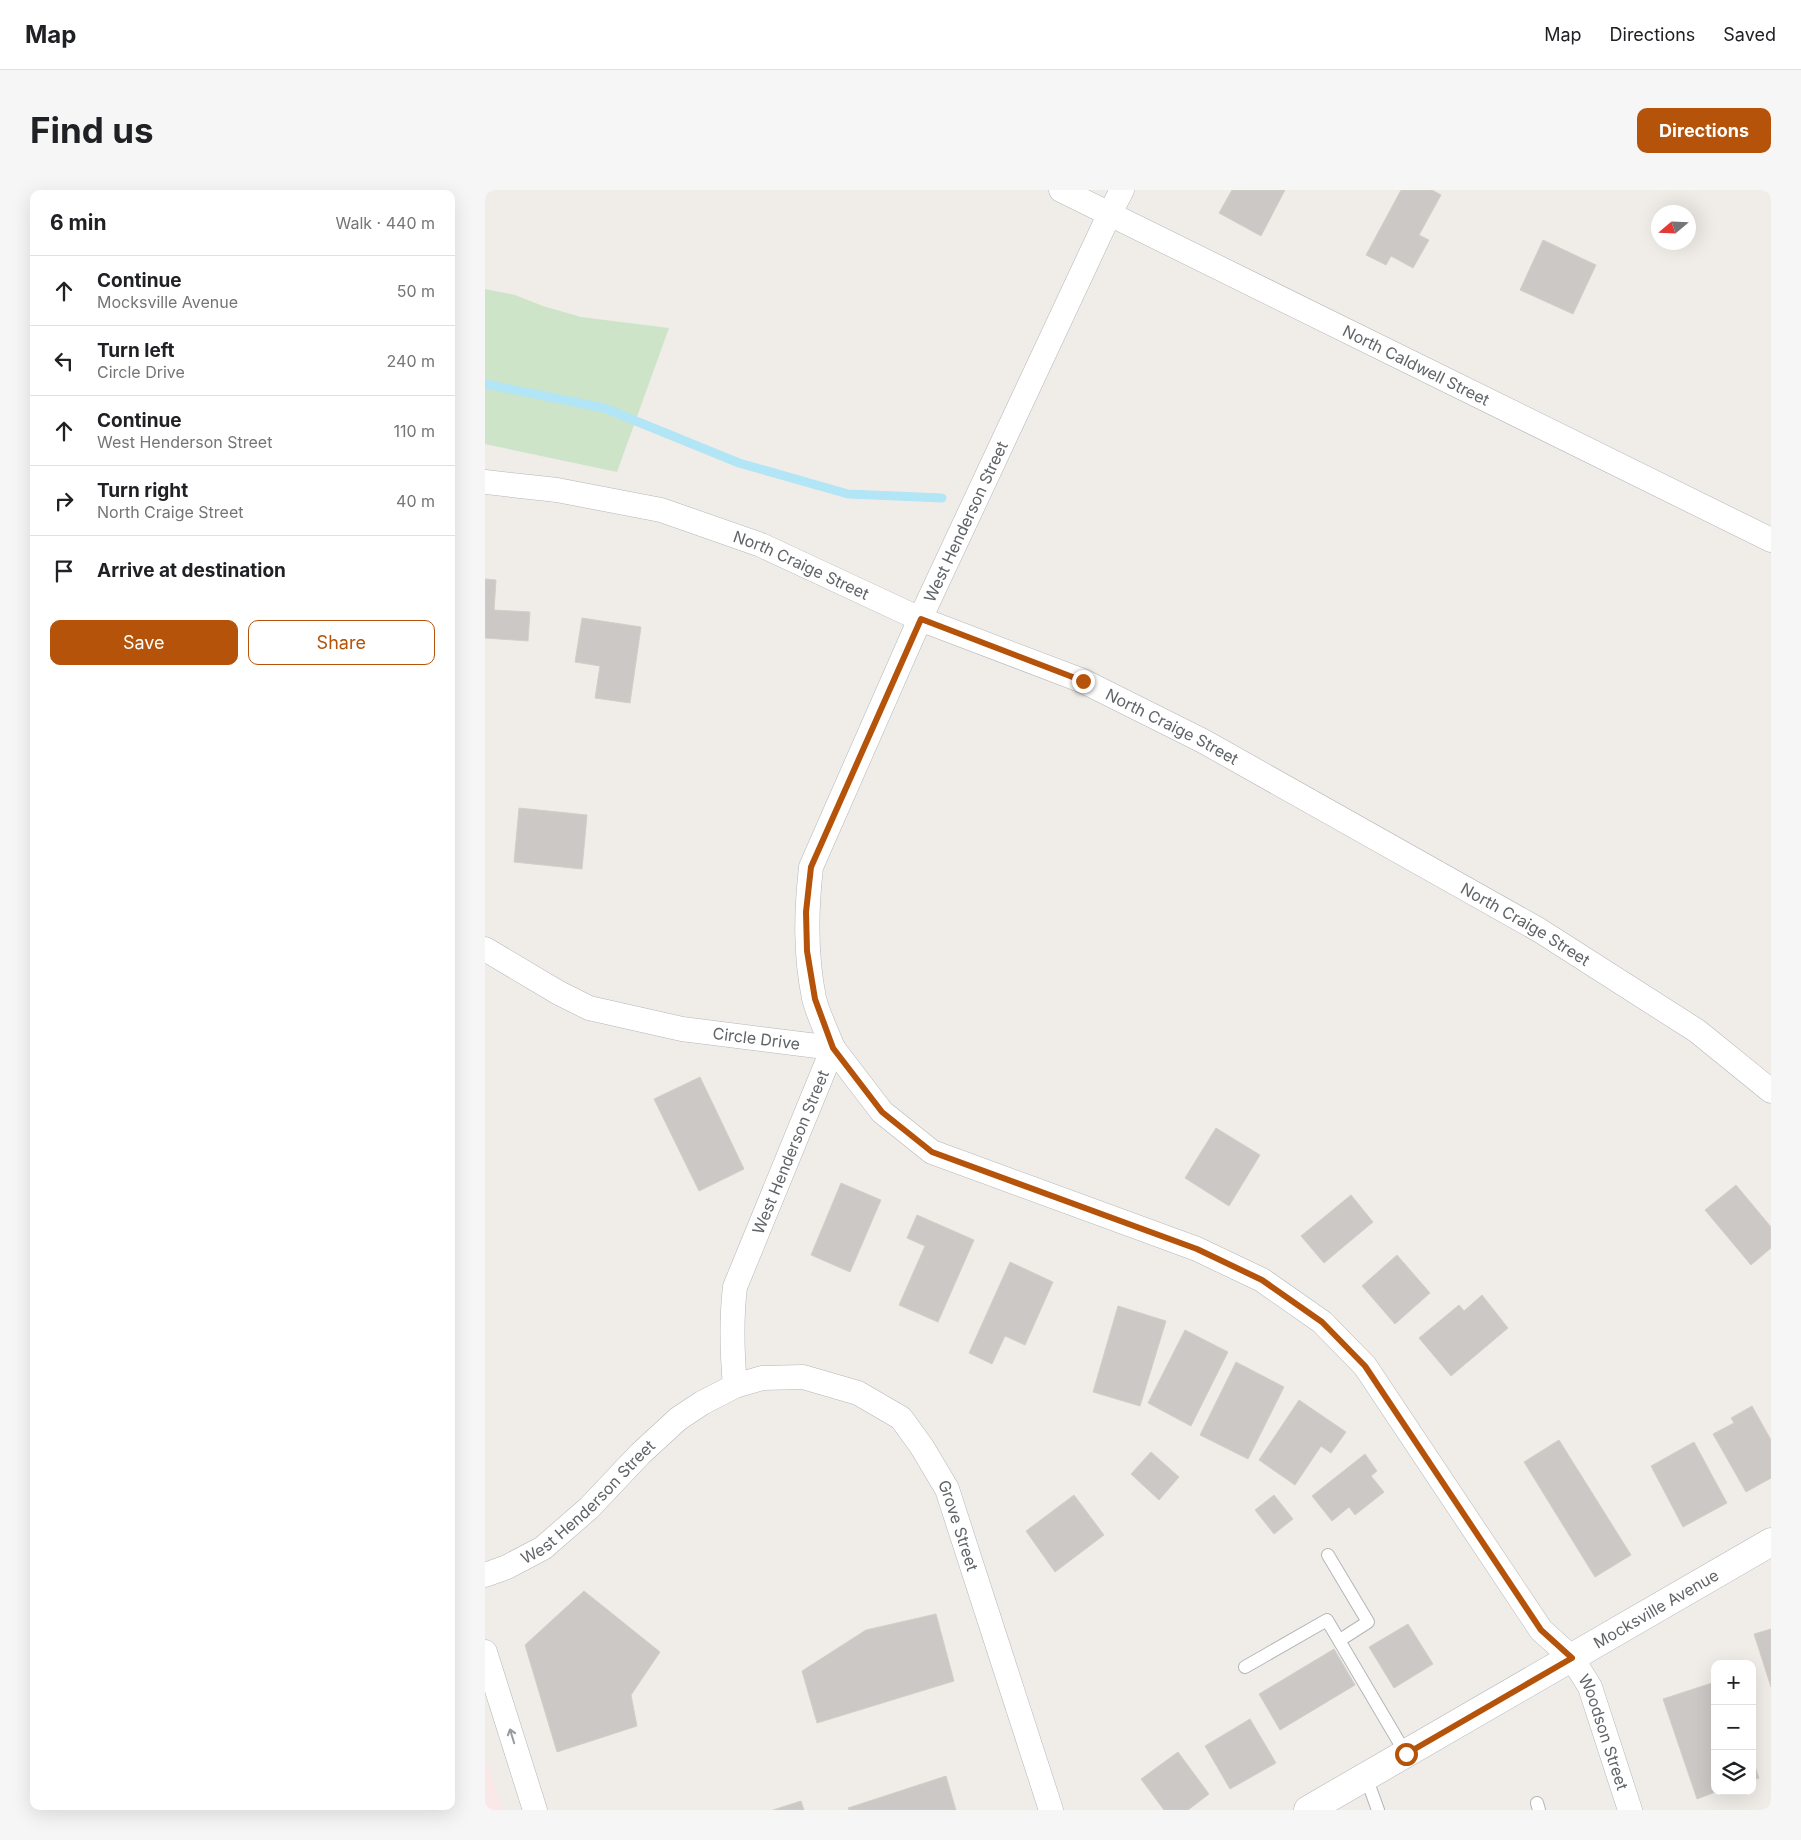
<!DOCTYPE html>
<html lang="en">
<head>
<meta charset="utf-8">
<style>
	body { margin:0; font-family:Inter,sans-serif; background:#f6f6f6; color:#202124 }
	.controls { position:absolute; right:15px; bottom:15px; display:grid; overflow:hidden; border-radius:10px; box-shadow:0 5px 20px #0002 }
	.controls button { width:45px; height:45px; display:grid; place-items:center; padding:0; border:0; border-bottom:1px solid #e0e0e0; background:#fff; color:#202124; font:25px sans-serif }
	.compass { position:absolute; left:1166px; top:15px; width:45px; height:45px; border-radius:50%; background:#fff; box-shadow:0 5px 20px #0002; rotate:251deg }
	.stop { position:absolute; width:15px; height:15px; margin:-11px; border:4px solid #b45309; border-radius:50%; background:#fff }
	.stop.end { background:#b45309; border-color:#fff; box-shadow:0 1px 5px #0008 }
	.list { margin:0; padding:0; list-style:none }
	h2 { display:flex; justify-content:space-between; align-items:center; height:65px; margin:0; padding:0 20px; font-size:21px }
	h2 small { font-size:16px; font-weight:400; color:#757577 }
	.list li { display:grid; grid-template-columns:32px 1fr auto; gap:15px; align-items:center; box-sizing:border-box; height:70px; padding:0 20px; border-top:1px solid #e0e0e0 }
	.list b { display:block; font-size:19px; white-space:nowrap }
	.list p { margin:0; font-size:16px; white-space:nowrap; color:#757577 }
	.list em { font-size:16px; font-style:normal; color:#757577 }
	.actions { display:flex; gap:10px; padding:15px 20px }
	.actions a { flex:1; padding:11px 0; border:1px solid #b45309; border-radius:10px; text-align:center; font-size:18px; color:#b45309 }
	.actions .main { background:#b45309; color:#fff }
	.icon { flex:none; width:28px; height:28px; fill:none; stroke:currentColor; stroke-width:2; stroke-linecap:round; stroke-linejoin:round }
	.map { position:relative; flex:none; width:1286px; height:1620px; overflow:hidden; border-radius:10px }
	header { display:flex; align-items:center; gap:30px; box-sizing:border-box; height:70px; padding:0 25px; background:#fff; border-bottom:1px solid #e0e0e0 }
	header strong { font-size:24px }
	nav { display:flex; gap:28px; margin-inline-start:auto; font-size:18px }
	.intro { display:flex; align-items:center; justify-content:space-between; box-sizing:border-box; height:120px; padding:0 30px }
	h1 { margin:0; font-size:35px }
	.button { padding:12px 22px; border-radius:10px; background:#b45309; color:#fff; font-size:18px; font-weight:700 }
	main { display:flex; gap:30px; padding:0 30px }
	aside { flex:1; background:#fff; border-radius:10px; box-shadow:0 5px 20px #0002 }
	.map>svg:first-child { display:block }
</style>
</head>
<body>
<header>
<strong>Map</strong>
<nav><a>Map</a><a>Directions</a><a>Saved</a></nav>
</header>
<div class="intro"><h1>Find us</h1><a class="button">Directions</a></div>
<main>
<aside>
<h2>6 min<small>Walk · 440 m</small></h2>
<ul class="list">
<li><svg class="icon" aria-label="ahead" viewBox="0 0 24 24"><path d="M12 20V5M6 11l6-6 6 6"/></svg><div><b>Continue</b><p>Mocksville Avenue</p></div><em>50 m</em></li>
<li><svg class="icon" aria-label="left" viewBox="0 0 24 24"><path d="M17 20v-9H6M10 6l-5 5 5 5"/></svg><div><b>Turn left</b><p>Circle Drive</p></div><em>240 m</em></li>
<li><svg class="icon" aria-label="ahead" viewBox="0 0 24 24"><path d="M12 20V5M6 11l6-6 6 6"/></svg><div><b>Continue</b><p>West Henderson Street</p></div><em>110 m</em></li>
<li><svg class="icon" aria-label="right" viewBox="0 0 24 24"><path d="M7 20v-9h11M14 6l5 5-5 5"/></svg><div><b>Turn right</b><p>North Craige Street</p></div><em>40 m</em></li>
<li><svg class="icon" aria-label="arrive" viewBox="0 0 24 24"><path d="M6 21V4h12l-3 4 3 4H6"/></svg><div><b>Arrive at destination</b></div></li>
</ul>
<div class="actions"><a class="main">Save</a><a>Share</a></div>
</aside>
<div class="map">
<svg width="1286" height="1620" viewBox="0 0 1286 1620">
	<rect width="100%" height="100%" fill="#f0ede8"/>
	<path fill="#fae8e9" d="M0 1565 18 1620H0Z"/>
	<path fill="#cde4c8" d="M0 99 30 105 58 116 96 127 184 138 132 282 0 254Z"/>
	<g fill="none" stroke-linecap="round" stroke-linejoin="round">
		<path stroke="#b2e5f6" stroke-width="9" d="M0 194 119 218 254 273 363 304 457 308"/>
	</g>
	<g fill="#cbc8c5" stroke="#d4cec7">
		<path d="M747 0H800L776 46 734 23Z"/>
		<path d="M916 0H947L956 5 934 45 944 50 928 78 906 66 901 75 881 65Z"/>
		<path d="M1058 50 1111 75 1088 124 1035 100Z"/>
		<path d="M0 389 11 390 9 420 45 422 43 451 0 448Z"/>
		<path d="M97 428 156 437 145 513 110 508 115 476 90 472Z"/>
		<path d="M34 618 102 625 97 679 29 672Z"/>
		<path d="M215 887 259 979 214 1001 169 909Z"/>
		<path d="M731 938 775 965 744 1016 700 988Z"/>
		<path d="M356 993 396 1010 365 1082 326 1065Z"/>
		<path d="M1251 995 1286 1037V1058L1266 1075 1220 1020Z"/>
		<path d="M866 1005 888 1032 839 1073 816 1046Z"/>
		<path d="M432 1025 489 1050 453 1132 414 1115 440 1056 422 1048Z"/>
		<path d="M912 1065 945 1103 910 1134 877 1096Z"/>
		<path d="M525 1072 568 1092 540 1155 520 1146 507 1174 484 1163Z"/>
		<path d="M997 1105 1023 1138 966 1186 934 1148 974 1115 979 1121Z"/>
		<path d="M633 1116 681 1131 655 1216 608 1202Z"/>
		<path d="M700 1140 743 1162 706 1236 663 1213Z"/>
		<path d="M751 1172 799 1197 763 1269 715 1245Z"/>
		<path d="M814 1210 861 1242 846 1263 836 1256 810 1295 774 1270Z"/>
		<path d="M1267 1216 1286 1250V1288L1261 1302 1228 1244 1249 1233 1246 1228Z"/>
		<path d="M1074 1250 1146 1365 1110 1387 1039 1272Z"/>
		<path d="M1209 1252 1242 1313 1198 1337 1166 1276Z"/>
		<path d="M666 1262 694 1287 674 1310 646 1284Z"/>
		<path d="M880 1264 892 1281 886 1286 899 1302 870 1325 864 1317 847 1331 827 1306Z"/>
		<path d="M589 1305 619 1345 570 1382 541 1341Z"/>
		<path d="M789 1305 808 1329 789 1344 770 1320Z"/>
		<path d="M99 1401 175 1462 146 1505 152 1536 72 1562 40 1455Z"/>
		<path d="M451 1424 469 1491 332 1533 317 1481 381 1440Z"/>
		<path d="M923 1434 948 1474 909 1498 884 1457Z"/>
		<path d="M1286 1439V1497L1269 1444Z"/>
		<path d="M849 1459 870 1495 795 1540 774 1504Z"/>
		<path d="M1230 1492V1601H1233L1212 1609 1178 1509Z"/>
		<path d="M765 1529 791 1573 745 1599 720 1556Z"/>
		<path d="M693 1562 724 1604 703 1620H679L656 1589Z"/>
		<path d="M1267 1568 1274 1588 1267 1590Z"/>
		<path d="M461 1586 471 1620H364L363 1618Z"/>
		<path d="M316 1611 319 1620H288Z"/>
	</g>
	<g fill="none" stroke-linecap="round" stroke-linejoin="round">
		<g stroke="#b3b6b9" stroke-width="14">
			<g id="service">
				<path d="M843 1365 883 1432 855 1450"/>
				<path d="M760 1477 842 1430 921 1564"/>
				<path d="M881 1587 893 1620"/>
				<path d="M1052 1613 1054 1620"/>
			</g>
		</g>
		<g stroke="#b3b6b9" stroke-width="25">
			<g id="minor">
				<path id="s1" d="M576 0 1286 350"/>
				<path id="s2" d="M0 292 72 300 176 320 276 355 435 429 598 491 718 551 1054 740 1212 841 1286 901"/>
				<path id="s3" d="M0 759 74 803 104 818 197 839 348 858 397 922 447 962 712 1059 777 1090 837 1132 880 1176 1056 1440 1087 1468 1105 1497 1145 1620"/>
				<path id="s4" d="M250 1196 277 1188 318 1187 373 1203 416 1228 437 1257 462 1299 566 1620"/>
				<path id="s5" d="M0 1385 22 1377 58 1358 104 1318 155 1264 193 1229 217 1213 250 1196C247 1162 246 1130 250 1097L348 858C342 842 333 825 329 808 320 764 321 722 326 677L435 429 624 25 637 0"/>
				<path d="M0 1462 50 1620"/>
			</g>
		</g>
		<g stroke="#b3b6b9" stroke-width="29">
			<g id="tertiary">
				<path id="s6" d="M823 1620 1286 1352"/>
			</g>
		</g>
		<use href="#service" stroke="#fff" stroke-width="12"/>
		<use href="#minor" stroke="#fff" stroke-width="24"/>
		<use href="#tertiary" stroke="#fff" stroke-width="28"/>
	</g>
	<defs><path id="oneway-shaft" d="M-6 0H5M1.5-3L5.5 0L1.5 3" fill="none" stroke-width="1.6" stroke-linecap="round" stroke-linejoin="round" transform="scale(1.25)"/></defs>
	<use stroke="#989a9c" href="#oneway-shaft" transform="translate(27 1546) rotate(-107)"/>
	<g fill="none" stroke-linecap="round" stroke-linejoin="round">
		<path stroke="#b45309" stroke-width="6" d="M598 491 436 429 326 677 321 722 322 761 330 809 348 858 397 922 447 962 712 1059 777 1090 837 1132 880 1176 1056 1440 1087 1468 921 1564"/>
	</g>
	<g text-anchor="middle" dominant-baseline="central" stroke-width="4.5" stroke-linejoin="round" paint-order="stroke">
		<g font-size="16" fill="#606467" stroke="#fff">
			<text stroke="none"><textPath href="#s1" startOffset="396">North Caldwell Street</textPath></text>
			<text stroke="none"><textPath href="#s5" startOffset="1238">West Henderson Street</textPath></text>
			<text stroke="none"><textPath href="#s2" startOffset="329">North Craige Street</textPath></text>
			<text stroke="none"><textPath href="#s2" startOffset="734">North Craige Street</textPath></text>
			<text stroke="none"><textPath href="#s2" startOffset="1139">North Craige Street</textPath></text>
			<text stroke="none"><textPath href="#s3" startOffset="290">Circle Drive</textPath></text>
			<text stroke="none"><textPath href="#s5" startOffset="562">West Henderson Street</textPath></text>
			<text stroke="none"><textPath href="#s5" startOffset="128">West Henderson Street</textPath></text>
			<text stroke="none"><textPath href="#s4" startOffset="299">Grove Street</textPath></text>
			<text stroke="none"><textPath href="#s6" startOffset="402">Mocksville Avenue</textPath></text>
			<text stroke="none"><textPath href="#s3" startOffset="1441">Woodson Street</textPath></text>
		</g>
	</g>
</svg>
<div class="controls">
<button>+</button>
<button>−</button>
<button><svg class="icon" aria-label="layers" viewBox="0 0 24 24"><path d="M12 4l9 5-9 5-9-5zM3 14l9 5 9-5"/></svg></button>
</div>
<svg class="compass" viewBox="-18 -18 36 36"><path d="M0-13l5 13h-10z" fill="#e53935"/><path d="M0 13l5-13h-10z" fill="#757577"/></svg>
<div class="stop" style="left:921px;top:1564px"></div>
<div class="stop end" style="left:598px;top:491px"></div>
</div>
</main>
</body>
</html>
